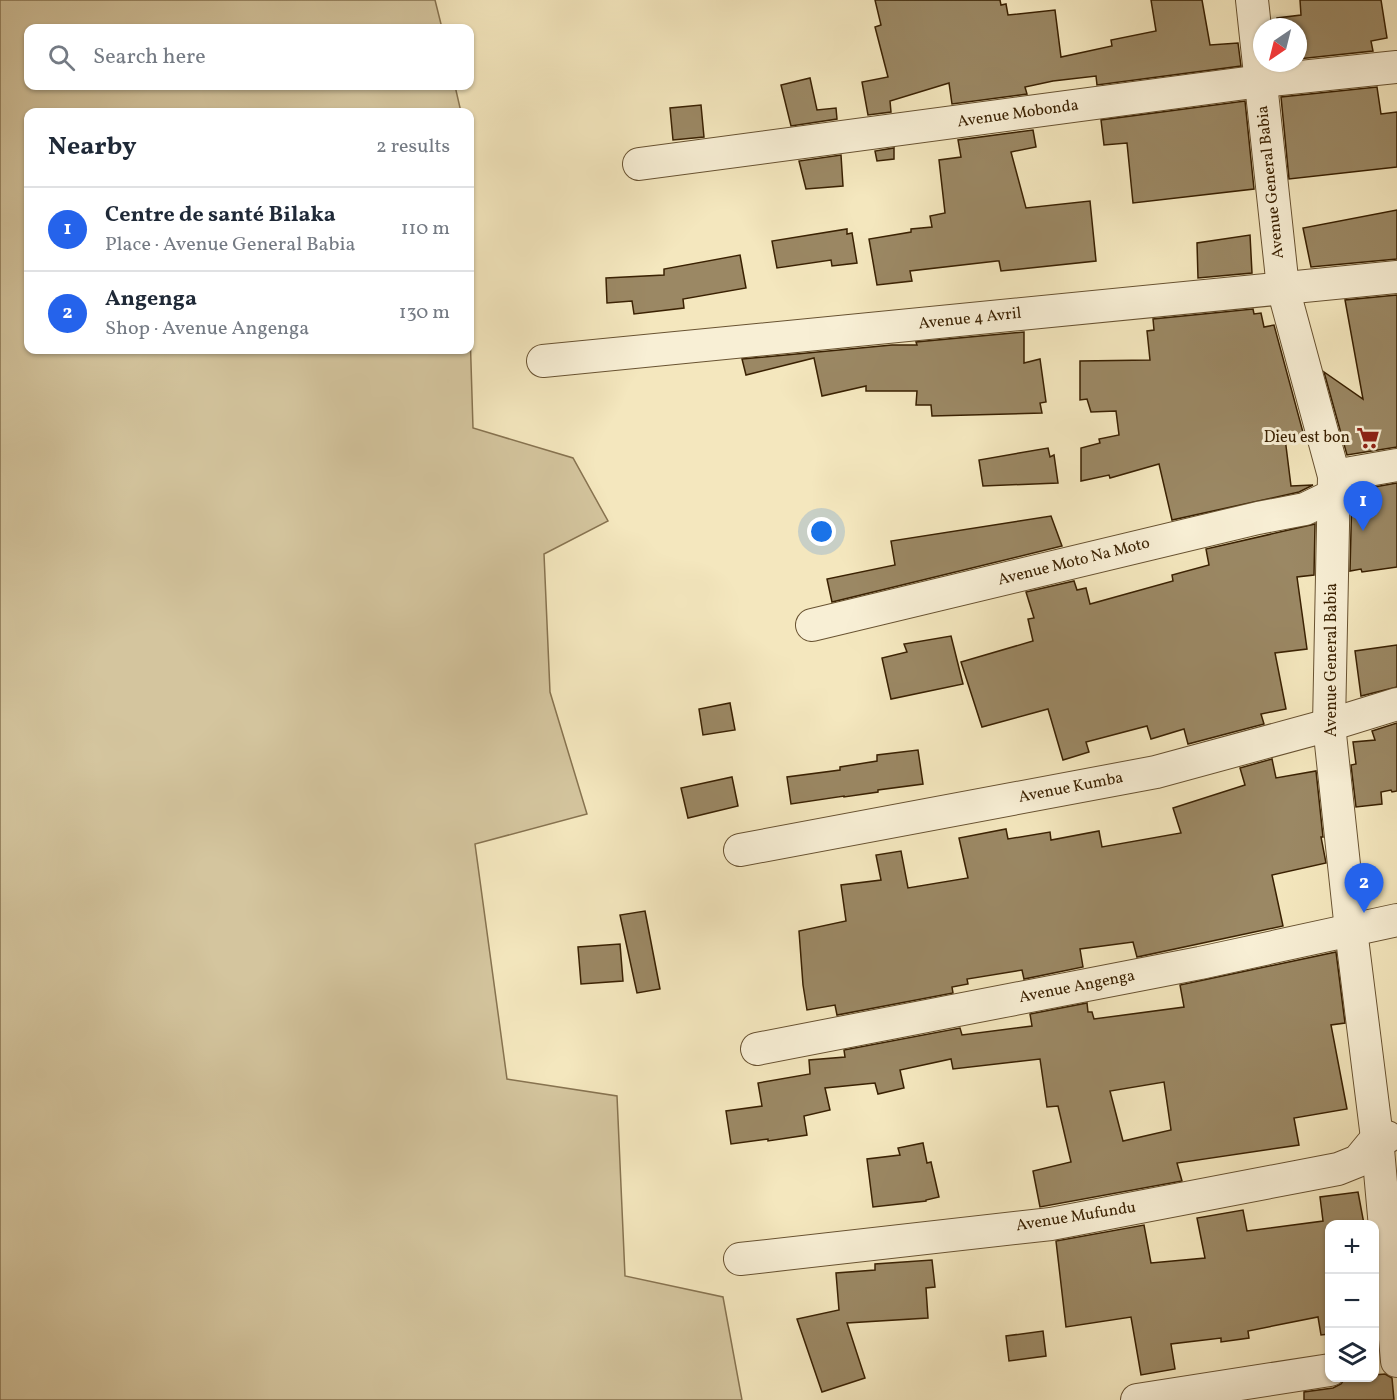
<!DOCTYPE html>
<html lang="en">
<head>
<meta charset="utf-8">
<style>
	body { margin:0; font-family:Vollkorn,serif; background:#f6f6f7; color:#1f2937 }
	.controls { position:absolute; right:18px; bottom:18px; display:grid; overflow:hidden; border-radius:12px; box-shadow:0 2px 4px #0004 }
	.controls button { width:54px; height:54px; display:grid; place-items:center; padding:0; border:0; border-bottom:2px solid #e0e1e3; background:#fff; color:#1f2937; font:30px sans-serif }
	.compass { position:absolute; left:1253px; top:18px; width:54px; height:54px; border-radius:50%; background:#fff; box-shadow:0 2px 4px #0004; rotate:215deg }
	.you { position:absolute; left:822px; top:532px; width:21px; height:21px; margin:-15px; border:4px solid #fff; border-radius:50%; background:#1a73e8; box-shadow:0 0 0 9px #1a73e833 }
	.badge { display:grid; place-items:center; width:39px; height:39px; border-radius:50%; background:#2563eb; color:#fff; font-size:20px; font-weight:700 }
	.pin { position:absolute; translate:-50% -50px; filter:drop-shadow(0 2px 3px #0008) }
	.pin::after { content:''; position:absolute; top:32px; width:21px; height:18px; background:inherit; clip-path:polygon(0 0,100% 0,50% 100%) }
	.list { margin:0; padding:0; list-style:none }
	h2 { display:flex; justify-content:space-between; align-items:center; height:78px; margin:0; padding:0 24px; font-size:26px }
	h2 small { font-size:20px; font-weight:400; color:#747a83 }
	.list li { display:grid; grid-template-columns:39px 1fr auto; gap:18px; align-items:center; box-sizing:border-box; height:84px; padding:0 24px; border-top:2px solid #e0e1e3 }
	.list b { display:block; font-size:22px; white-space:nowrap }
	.list p { margin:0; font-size:20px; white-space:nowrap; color:#747a83 }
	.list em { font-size:20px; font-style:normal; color:#747a83 }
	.icon { flex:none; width:33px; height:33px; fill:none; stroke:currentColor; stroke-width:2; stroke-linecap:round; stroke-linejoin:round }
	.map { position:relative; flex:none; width:1397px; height:1400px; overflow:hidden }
	.search { position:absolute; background:#fff; box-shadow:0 2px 4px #0004; left:24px; top:24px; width:450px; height:66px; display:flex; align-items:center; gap:15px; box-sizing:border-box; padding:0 21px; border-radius:12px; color:#747a83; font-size:22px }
	.panel { position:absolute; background:#fff; box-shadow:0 2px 4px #0004; left:24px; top:108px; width:450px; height:246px; border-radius:12px }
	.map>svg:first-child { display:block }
</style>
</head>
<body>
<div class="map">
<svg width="1397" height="1400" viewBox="0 0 1397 1400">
	<rect width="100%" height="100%" fill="#f4e7be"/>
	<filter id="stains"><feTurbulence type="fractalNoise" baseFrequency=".00333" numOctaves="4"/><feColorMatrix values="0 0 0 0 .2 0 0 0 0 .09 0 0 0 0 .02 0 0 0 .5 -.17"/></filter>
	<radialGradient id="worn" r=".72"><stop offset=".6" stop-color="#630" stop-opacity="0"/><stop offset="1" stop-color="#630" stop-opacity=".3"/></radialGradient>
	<path fill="#d4c59e" stroke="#877350" stroke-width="1.5" d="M0 0H435L442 28H28V86H455L461 112H28V350H470V331L473 428 573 458 608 521 544 554 550 692 587 814 475 844 507 1079 617 1096 625 1276 723 1297 742 1400H0Z"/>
	<g fill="#9b8864" stroke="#3a2102" stroke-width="1.5" fill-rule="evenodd">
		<path d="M875 0H1000L1001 5 1006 4 1008 15 1055 10 1061 57 1112 46 1111 40 1156 31 1151 0H1202L1210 45 1238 43 1241 66 1097 85 1096 76 1053 81 1025 87 1027 94 952 104 949 83 890 101 891 112 868 115 862 82 888 77 875 27 881 25Z"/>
		<path d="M1300 0H1381L1387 38 1371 41 1373 51 1298 59V27H1278L1277 18 1301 15Z"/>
		<path d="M810 78 817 110 836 108 837 119 791 126 781 85Z"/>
		<path d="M1377 87 1381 114 1397 112V167L1289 179 1281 97Z"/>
		<path d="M1245 101 1254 189 1133 203 1127 143 1104 145 1101 120Z"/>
		<path d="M701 105 704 137 673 140 670 108Z"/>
		<path d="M1033 130 1036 147 1011 152 1026 208 1090 201 1096 261 1001 271 999 261H997L910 271 912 281 877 285 869 239 911 232V229L932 227 930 216 945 213 939 160 961 157 958 140Z"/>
		<path d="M894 148V159L877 161 875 151Z"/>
		<path d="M841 155 843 186 806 189 799 161Z"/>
		<path d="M1397 210V259L1311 267 1303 228Z"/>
		<path d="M847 229V234L852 233 857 263 832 266 831 260 777 268 772 241Z"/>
		<path d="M1250 235 1252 273 1198 278 1197 243Z"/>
		<path d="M740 255 746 288 683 299 684 308 634 314 632 301 607 303 606 278 664 275V269Z"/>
		<path d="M1397 295V447L1347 455 1324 372 1363 399 1345 300Z"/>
		<path d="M1253 309 1254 314 1261 313 1264 327 1274 325 1304 436 1285 438 1291 486 1313 485 1299 492 1172 520 1159 464 1110 478 1109 475 1081 481V448L1100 443 1099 439 1119 435 1116 411 1091 412 1087 399 1080 400V361L1150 360 1147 331 1154 330 1153 319Z"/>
		<path d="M1024 332V363L1040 359 1046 402 1040 403 1042 413 932 416 931 405H916L917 391H866V386L822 396 814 358 746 375 742 359 892 345H917L916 342Z"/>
		<path d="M1048 448 1050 457 1054 455 1058 483 983 486 979 460Z"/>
		<path d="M1397 483V567L1362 572 1361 569 1350 571 1352 491Z"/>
		<path d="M1051 516 1062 546 832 602 827 579 895 565 891 541Z"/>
		<path d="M1315 524 1314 575 1297 577 1307 649 1275 653 1286 709 1261 714 1264 724 1188 744 1184 729 1151 739 1147 726 1086 742 1089 752 1063 760 1048 709 982 727 961 662 1033 641 1028 619 1034 618 1026 592 1074 581 1077 590 1086 588 1090 604 1173 581 1172 575 1209 565 1206 549Z"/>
		<path d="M951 636 963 684 891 699 882 658 907 652 904 644Z"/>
		<path d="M1397 645V687L1361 696 1355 651Z"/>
		<path d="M730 703 735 730 703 735 699 709Z"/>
		<path d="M1397 723V791L1392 792 1391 790 1381 792 1382 804 1356 807 1351 765 1356 764 1353 742 1375 740 1372 731Z"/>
		<path d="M918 750 923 784 878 790V792L844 797V796L791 804 787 777 840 770V767L877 761V755Z"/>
		<path d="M1272 759 1276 778 1316 771 1323 837H1321L1326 863 1272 875 1283 926 1137 957 1133 942 1080 949 1083 967 1024 979 1022 970 967 979 968 984 952 987 953 993 837 1015 835 1005 807 1010 803 985 799 931 846 921 841 885 881 880 876 855 901 851 908 888 968 878 959 838 1006 829 1008 839 1050 832 1051 840 1099 831 1102 847 1181 833 1173 808 1245 785 1240 768Z"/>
		<path d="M732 777 738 806 688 818 681 788Z"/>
		<path d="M645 911 660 989 637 993 620 915Z"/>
		<path d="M620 944 623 981 581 984 578 947Z"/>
		<path d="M1336 952 1345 1023 1331 1025 1347 1109 1294 1118 1299 1145 1177 1163 1182 1181 1040 1207 1033 1171 1071 1162 1058 1106 1047 1107 1040 1059 953 1069 951 1059 900 1070 904 1088 878 1094 875 1083 825 1088 830 1110 804 1116 807 1135 768 1141V1139L731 1144 726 1111 762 1106 758 1083 810 1074 809 1060 845 1057 844 1050 960 1028 962 1035 1032 1026 1030 1014 1087 1003 1088 1012H1092L1094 1019 1184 1007 1180 985ZM1164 1082 1171 1130 1123 1141 1110 1091Z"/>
		<path d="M923 1143 927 1163 931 1162 939 1197 926 1200V1201L873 1207 867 1159 900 1155 898 1148Z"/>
		<path d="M1358 1192 1364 1224H1329V1334L1321 1335 1318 1317 1248 1331 1249 1338 1221 1342V1338L1171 1344 1175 1369 1141 1375 1131 1317 1066 1327 1056 1241 1144 1225 1151 1263 1205 1258 1197 1218 1243 1210 1247 1231 1323 1221 1320 1197Z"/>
		<path d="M932 1260 935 1287 926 1288 928 1318 847 1323 865 1378 822 1392 797 1319 839 1310 836 1273 875 1270V1264Z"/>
		<path d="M1043 1331 1046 1356 1009 1361 1006 1336Z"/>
		<path d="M1385 1374 1392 1378 1394 1400H1304V1392L1333 1388 1341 1384 1346 1377H1374V1375Z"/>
	</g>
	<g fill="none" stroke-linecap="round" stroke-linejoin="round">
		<g stroke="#685231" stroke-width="34">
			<g id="street">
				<path d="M1252 0 1283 288 1334 476 1329 725 1351 930 1377 1138 1397 1361"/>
				<path d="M639 164 1261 81 1397 67"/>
				<path d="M543 361 1397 277"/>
				<path d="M1334 476 1397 465"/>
				<path d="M812 625 1258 518 1305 509 1334 495"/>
				<path d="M740 850 1156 772 1329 725 1397 704"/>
				<path d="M757 1049 1200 963 1397 920"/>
				<path d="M740 1259 1051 1224 1338 1169 1358 1161 1377 1138 1387 1137"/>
				<path d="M1137 1400 1330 1370"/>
			</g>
		</g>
		<use href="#street" stroke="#f8efd5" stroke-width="32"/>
	</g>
	<defs>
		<g id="supermarket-bare" transform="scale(1.8)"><path d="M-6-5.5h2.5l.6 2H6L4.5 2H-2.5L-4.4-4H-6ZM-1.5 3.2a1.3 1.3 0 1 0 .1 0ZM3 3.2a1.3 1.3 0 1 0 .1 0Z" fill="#8f2418" stroke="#f8efd5" stroke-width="2.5" paint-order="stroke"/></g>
	</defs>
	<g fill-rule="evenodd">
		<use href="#supermarket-bare" x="1368" y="438"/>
	</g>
	<g text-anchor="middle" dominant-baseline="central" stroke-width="6" stroke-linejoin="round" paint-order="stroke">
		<g font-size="16" fill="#3a2102" stroke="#f8efd5">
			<text transform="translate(1018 114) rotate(-8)">Avenue Mobonda</text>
			<text transform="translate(1271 182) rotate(-96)">Avenue General Babia</text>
			<text transform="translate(970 319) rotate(-6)">Avenue 4 Avril</text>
			<text transform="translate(1074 562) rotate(-14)">Avenue Moto Na Moto</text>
			<text transform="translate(1332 660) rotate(-90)">Avenue General Babia</text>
			<text transform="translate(1071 788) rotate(-11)">Avenue Kumba</text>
			<text transform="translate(1077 987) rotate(-11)">Avenue Angenga</text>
			<text transform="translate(1076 1217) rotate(-9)">Avenue Mufundu</text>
		</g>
		<g font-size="16" fill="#3a2102" stroke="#f8efd5" text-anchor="end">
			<text x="1350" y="438">Dieu est bon</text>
		</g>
	</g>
	<rect width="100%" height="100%" filter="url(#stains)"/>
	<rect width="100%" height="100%" fill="url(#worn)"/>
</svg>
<div class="controls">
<button>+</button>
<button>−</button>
<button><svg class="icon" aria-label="layers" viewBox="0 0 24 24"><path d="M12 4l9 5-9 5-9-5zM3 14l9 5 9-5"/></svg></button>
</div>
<svg class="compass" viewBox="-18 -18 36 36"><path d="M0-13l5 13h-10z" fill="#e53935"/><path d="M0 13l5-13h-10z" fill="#747a83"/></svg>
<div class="you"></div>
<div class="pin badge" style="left:1363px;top:531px">1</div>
<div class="pin badge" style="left:1364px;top:913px">2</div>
<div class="search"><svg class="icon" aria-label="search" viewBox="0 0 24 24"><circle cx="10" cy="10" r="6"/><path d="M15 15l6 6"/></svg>Search here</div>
<section class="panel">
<h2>Nearby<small>2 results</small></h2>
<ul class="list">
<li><span class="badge">1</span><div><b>Centre de santé Bilaka</b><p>Place · Avenue General Babia</p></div><em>110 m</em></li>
<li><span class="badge">2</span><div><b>Angenga</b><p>Shop · Avenue Angenga</p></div><em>130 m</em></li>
</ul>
</section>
</div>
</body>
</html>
